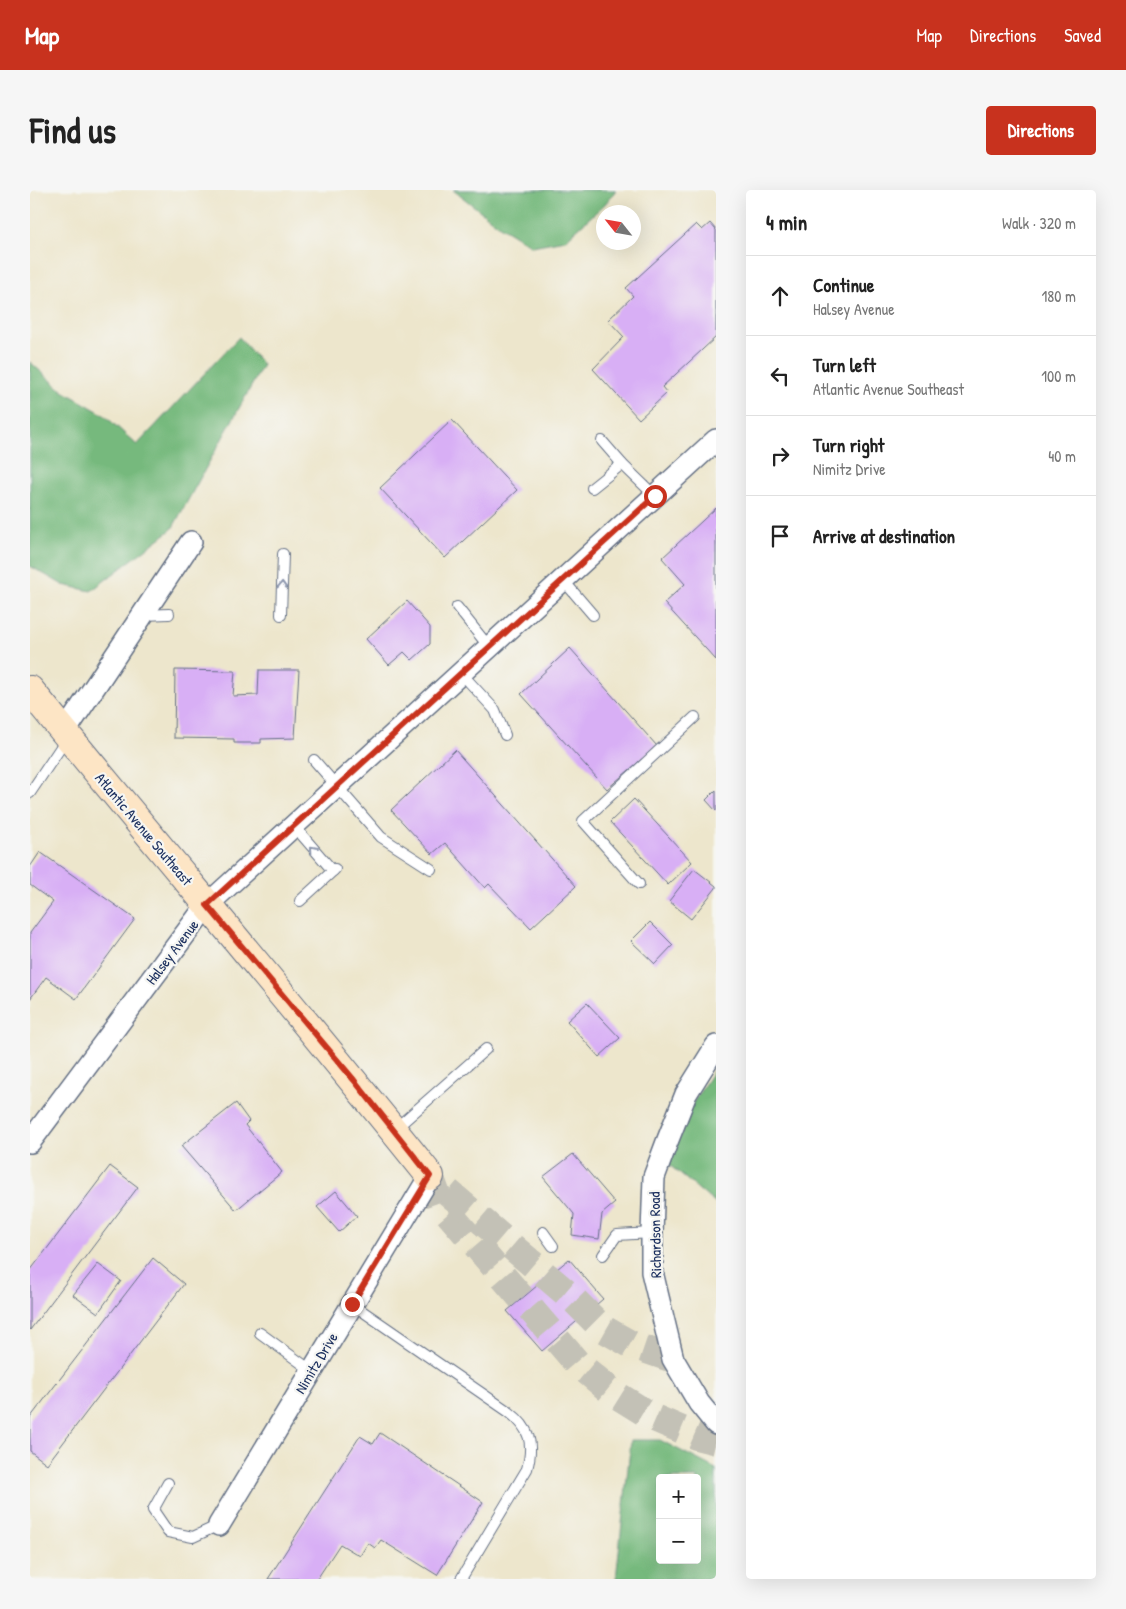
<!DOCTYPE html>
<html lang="en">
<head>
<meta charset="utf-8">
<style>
	body { margin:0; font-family:"Patrick Hand",sans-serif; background:#f6f6f6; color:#222 }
	.controls { position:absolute; right:15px; bottom:15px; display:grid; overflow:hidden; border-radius:5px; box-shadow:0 5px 20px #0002 }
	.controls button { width:45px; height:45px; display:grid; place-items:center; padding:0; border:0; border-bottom:1px solid #e0e0e0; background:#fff; color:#222; font:25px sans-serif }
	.compass { position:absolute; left:566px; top:15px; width:45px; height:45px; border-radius:50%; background:#fff; box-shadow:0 5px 20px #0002; rotate:301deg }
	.stop { position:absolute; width:15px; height:15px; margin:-11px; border:4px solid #c8321e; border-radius:50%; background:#fff }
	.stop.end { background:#c8321e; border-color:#fff; box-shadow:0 1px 5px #0008 }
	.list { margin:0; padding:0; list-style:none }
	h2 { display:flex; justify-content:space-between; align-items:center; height:65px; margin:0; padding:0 20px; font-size:21px }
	h2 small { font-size:16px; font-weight:400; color:#767676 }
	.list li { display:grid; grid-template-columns:32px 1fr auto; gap:15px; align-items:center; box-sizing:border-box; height:80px; padding:0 20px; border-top:1px solid #e0e0e0 }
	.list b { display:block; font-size:19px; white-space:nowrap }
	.list p { margin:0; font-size:16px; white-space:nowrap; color:#767676 }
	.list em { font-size:16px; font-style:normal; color:#767676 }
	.icon { flex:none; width:28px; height:28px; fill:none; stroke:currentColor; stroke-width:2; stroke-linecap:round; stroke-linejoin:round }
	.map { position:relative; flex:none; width:686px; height:1389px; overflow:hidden; border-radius:5px }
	header { display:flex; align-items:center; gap:30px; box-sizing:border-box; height:70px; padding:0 25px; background:#c8321e; color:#fff }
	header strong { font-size:24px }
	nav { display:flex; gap:28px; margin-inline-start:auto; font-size:18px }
	.intro { display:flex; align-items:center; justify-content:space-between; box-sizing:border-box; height:120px; padding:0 30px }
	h1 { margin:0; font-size:35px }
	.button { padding:12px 22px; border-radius:5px; background:#c8321e; color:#fff; font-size:18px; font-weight:700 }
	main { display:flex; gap:30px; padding:0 30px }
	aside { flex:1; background:#fff; border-radius:5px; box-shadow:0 5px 20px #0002 }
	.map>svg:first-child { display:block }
</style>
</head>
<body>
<header>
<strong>Map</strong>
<nav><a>Map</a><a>Directions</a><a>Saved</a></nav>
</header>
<div class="intro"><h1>Find us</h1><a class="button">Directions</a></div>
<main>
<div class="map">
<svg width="686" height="1389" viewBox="0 0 686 1389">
	<rect width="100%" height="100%" fill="#f6f6f2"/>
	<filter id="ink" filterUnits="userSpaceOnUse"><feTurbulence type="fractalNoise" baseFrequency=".02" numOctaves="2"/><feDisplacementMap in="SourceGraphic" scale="10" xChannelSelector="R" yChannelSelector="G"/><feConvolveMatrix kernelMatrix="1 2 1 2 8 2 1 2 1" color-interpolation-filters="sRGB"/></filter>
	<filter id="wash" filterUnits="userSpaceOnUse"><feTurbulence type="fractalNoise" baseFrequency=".0096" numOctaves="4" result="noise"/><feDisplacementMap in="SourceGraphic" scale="20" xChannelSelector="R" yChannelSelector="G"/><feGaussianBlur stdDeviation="1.12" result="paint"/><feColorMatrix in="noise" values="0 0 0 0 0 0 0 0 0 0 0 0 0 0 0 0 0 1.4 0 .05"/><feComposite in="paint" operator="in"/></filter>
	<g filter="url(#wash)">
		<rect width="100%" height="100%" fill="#ede6cc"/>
		<g fill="#76b97d" stroke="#48746e" fill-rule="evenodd">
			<path d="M423 0H586L575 14 535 50 502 56 471 37Z"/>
			<path d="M209 147 233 175 142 339 61 401 33 395 0 376V172L33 201 73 224 107 255Z"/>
			<path d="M686 877V1014L631 968 637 952Z"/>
			<path d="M601 1250H630L686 1279V1389H586ZM630 1288H667V1370H630Z"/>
		</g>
		<g id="blocks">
			<g fill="#d8aff5">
				<path d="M680 33 686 40V147L632 197 637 203 609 229 563 179 594 147 578 130 603 106 596 98 666 34 672 40Z"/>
				<path d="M422 230 487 300 415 368 350 298Z"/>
				<path d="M686 318V470L634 413 655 394 632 368Z"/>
				<path d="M377 411 400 437V454L382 470 374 462 359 475 336 449Z"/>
				<path d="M540 458 627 556 577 599 491 504Z"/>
				<path d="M145 480 205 481 203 506 228 505 229 480H269L265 548 231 549V553H204V549L144 548Z"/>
				<path d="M425 560 546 696 501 738 459 694 455 698 415 653 402 664 361 620Z"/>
				<path d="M686 600V621L676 610Z"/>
				<path d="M604 609 662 672 638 695 580 632Z"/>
				<path d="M10 662 105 729 46 809 16 787 0 809V743L23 712 0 695V677Z"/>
				<path d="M664 679 686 696V698L661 729 639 711Z"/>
				<path d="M620 732 643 755 625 774 601 751Z"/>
				<path d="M557 813 590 848 569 867 537 831Z"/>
				<path d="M206 913 219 931 215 935 252 982 206 1020 151 956Z"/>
				<path d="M543 964 585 1013 572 1024 569 1049 542 1045 544 1024 513 987Z"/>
				<path d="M80 976 108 997 0 1140V1081Z"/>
				<path d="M306 1001 327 1026 309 1042 287 1017Z"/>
				<path d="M123 1068 154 1094 17 1274 0 1261V1228Z"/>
				<path d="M539 1069 573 1109 512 1161 477 1121Z"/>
				<path d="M68 1074 91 1091 68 1123 43 1105Z"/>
				<path d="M350 1243 453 1312 407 1385 351 1350 345 1358 338 1353 330 1366 310 1354 287 1389H238L330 1246 343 1254Z"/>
			</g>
		</g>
	</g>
	<g filter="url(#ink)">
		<use href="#blocks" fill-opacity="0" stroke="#646f84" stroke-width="1"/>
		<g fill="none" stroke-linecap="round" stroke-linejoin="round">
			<g stroke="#c3c1b6" stroke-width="28" stroke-dasharray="28 14" stroke-linecap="butt">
				<path d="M400 986 410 1013 547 1173 582 1202 622 1227 666 1246 686 1251"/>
				<path d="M418 1002 541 1107 572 1138 602 1155 643 1169"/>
			</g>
			<g stroke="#646f84" stroke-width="12">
				<g id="lane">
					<path d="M572 251 592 274"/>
					<path d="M562 298 592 274 625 306"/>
					<path d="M533 390 563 425"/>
					<path d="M427 417 459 457"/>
					<path d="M113 425 139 424"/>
					<path d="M251 425 253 364"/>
					<path d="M431 483 465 520 475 545"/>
					<path d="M284 570 351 647 401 679"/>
					<path d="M0 603 37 548"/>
					<path d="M264 636 303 681"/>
					<path d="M609 694 553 631 665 527"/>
					<path d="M270 711 305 679"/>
					<path d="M365 939 456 859"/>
					<path d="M513 1042 523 1056"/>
					<path d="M573 1065 587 1045 622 1043"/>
					<path d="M322 1114 479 1222C500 1238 504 1253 497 1279L431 1389"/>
					<path d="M230 1143 282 1181"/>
					<path d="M138 1293 123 1320 138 1342 163 1347 189 1335"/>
				</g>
			</g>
			<g stroke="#646f84" stroke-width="24">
				<g id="street">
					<path d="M34 543 161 352"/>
					<path d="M686 856 656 904 637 952 624 987 622 1043V1082L643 1169 669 1213 686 1234"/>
					<path d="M0 952 177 715 686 250"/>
					<path d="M189 1335 400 986"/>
				</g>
			</g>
			<g stroke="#646f84" stroke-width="30">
				<path id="secondary" d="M0 500C133 663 269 822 400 986"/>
			</g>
			<use href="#lane" stroke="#fff" stroke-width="10"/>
			<use href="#street" stroke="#fff" stroke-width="21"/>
			<use href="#secondary" stroke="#fde5c5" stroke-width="28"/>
		</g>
		<defs><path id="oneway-chevron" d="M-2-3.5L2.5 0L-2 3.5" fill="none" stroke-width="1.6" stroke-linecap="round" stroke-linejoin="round" transform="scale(1.25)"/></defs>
		<g stroke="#8d97ae">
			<use href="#oneway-chevron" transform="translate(252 395) rotate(-88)"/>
			<use href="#oneway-chevron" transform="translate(283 659) rotate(-131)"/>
		</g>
	</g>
	<g fill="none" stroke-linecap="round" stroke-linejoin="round" filter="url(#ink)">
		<path stroke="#c8321e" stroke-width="6" d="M322 1114 400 986 324 890 177 715 625 306"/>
	</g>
	<g text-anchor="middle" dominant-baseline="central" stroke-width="4.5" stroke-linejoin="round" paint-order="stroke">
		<g font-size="15" fill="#1b2f5e" stroke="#f6f6f2">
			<text transform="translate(114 639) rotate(50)">Atlantic Avenue Southeast</text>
			<text transform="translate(142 762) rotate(-53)">Halsey Avenue</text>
			<text transform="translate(625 1045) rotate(-91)">Richardson Road</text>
			<text transform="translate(286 1173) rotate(-59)">Nimitz Drive</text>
		</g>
	</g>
</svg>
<div class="controls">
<button>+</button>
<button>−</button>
</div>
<svg class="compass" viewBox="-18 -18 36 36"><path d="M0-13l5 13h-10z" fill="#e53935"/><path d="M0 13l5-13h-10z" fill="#767676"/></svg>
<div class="stop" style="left:625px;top:306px"></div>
<div class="stop end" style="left:322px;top:1114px"></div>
</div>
<aside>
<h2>4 min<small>Walk · 320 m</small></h2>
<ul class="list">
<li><svg class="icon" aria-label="ahead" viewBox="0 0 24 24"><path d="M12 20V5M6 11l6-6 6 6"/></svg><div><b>Continue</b><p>Halsey Avenue</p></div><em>180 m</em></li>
<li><svg class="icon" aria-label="left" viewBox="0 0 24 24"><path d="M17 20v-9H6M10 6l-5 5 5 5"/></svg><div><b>Turn left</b><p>Atlantic Avenue Southeast</p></div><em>100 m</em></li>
<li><svg class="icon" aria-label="right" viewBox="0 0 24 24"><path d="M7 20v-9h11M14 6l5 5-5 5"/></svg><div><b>Turn right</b><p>Nimitz Drive</p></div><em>40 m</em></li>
<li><svg class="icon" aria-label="arrive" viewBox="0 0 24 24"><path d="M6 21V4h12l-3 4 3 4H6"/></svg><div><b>Arrive at destination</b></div></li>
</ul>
</aside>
</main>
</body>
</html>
